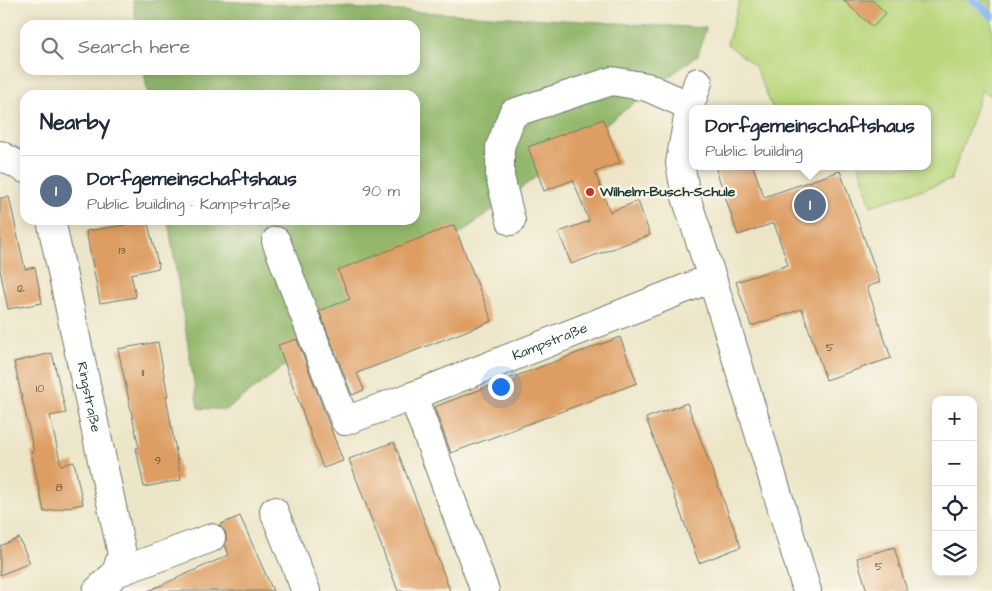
<!DOCTYPE html>
<html lang="en">
<head>
<meta charset="utf-8">
<style>
	body { margin:0; font-family:"Architects Daughter",sans-serif; background:#f6f6f7; color:#1f2937 }
	.controls { position:absolute; right:15px; bottom:15px; display:grid; overflow:hidden; border-radius:10px; box-shadow:0 2px 12px #0003 }
	.controls button { width:45px; height:45px; display:grid; place-items:center; padding:0; border:0; border-bottom:1px solid #e0e1e3; background:#fff; color:#1f2937; font:25px sans-serif }
	.you { position:absolute; left:500px; top:386px; width:18px; height:18px; margin:-12px; border:4px solid #fff; border-radius:50%; background:#1a73e8; box-shadow:0 0 0 8px #1a73e833 }
	.badge { display:grid; place-items:center; width:32px; height:32px; border-radius:50%; background:#111827; color:#fff; font-size:16px; font-weight:700 }
	.pin { position:absolute; translate:-50% -50%; border:2px solid #fff; box-shadow:0 1px 5px #0006 }
	.popup { position:absolute; left:689px; top:105px; width:242px; height:65px; box-sizing:border-box; display:grid; place-content:center; border-radius:10px; background:#fff; filter:drop-shadow(0 1px 4px #0005); font-size:16px; white-space:nowrap; color:#747a83 }
	.popup b { font-size:19px; color:#1f2937 }
	.popup::after { content:''; position:absolute; left:50%; top:100%; margin-left:-10px; border:10px solid transparent; border-top-color:#fff }
	.list { margin:0; padding:0; list-style:none }
	h2 { display:flex; justify-content:space-between; align-items:center; height:65px; margin:0; padding:0 20px; font-size:21px }
	h2 small { font-size:16px; font-weight:400; color:#747a83 }
	.list li { display:grid; grid-template-columns:32px 1fr auto; gap:15px; align-items:center; box-sizing:border-box; height:70px; padding:0 20px; border-top:1px solid #e0e1e3 }
	.list b { display:block; font-size:19px; white-space:nowrap }
	.list p { margin:0; font-size:16px; white-space:nowrap; color:#747a83 }
	.list em { font-size:16px; font-style:normal; color:#747a83 }
	.icon { flex:none; width:28px; height:28px; fill:none; stroke:currentColor; stroke-width:2; stroke-linecap:round; stroke-linejoin:round }
	.map { position:relative; flex:none; width:992px; height:591px; overflow:hidden }
	.search { position:absolute; background:#fff; box-shadow:0 2px 12px #0003; left:20px; top:20px; width:400px; height:55px; display:flex; align-items:center; gap:12px; box-sizing:border-box; padding:0 18px; border-radius:15px; color:#747a83; font-size:19px }
	.panel { position:absolute; background:#fff; box-shadow:0 2px 12px #0003; left:20px; top:90px; width:400px; height:135px; border-radius:15px }
	.map>svg:first-child { display:block }
</style>
</head>
<body>
<div class="map">
<svg width="992" height="591" viewBox="0 0 992 591">
	<rect width="100%" height="100%" fill="#fbf7ec"/>
	<filter id="ink" filterUnits="userSpaceOnUse"><feTurbulence type="fractalNoise" baseFrequency=".02" numOctaves="2"/><feDisplacementMap in="SourceGraphic" scale="10" xChannelSelector="R" yChannelSelector="G"/><feConvolveMatrix kernelMatrix="1 2 1 2 8 2 1 2 1" color-interpolation-filters="sRGB"/></filter>
	<filter id="wash" filterUnits="userSpaceOnUse"><feTurbulence type="fractalNoise" baseFrequency=".0096" numOctaves="4" result="noise"/><feDisplacementMap in="SourceGraphic" scale="20" xChannelSelector="R" yChannelSelector="G"/><feGaussianBlur stdDeviation="1.12" result="paint"/><feColorMatrix in="noise" values="0 0 0 0 0 0 0 0 0 0 0 0 0 0 0 0 0 1.4 0 .05"/><feComposite in="paint" operator="in"/></filter>
	<g filter="url(#wash)">
		<rect width="100%" height="100%" fill="#ece5c7"/>
		<path fill="#bad77d" stroke="#6c8a58" d="M740 0H992V96L982 90 951 180 871 206 859 166H928V109H773L755 66 727 44Z"/>
		<path fill="#93b86c" stroke="#597a50" d="M133 0H202L706 28 698 55 226 410 198 408 168 220H415V95H148L144 70H415V25H137Z"/>
		<g fill="none" stroke-linecap="round" stroke-linejoin="round">
			<path stroke="#83b5f0" stroke-width="8" d="M973 0 992 16"/>
		</g>
		<g id="blocks">
			<g fill="#de9e64">
				<path d="M843 0H872L886 13 873 27Z"/>
				<path d="M603 119 620 163 595 172 610 212 638 201 650 235 571 264 559 232 589 221 573 180 544 191 528 147Z"/>
				<path d="M715 166H753L764 197 840 171 880 282 867 287 891 358 826 380 802 309 751 326 736 282 788 265 774 223 738 235Z"/>
				<path d="M9 197 25 269 35 267 42 303 8 309 0 270V198Z"/>
				<path d="M123 220H147L159 268 131 274 136 297 100 303 86 231 125 225Z"/>
				<path d="M454 225 492 321 357 373 364 390 352 395 319 311 350 299 338 270Z"/>
				<path d="M620 337 637 383 451 453 434 407Z"/>
				<path d="M297 339 343 461 323 468 278 345Z"/>
				<path d="M158 342 168 396H166L174 441 181 480 144 487 136 448H139L118 349Z"/>
				<path d="M52 353 66 413 50 416 61 465 74 462 83 504 44 512 31 452H34L14 362Z"/>
				<path d="M687 403 741 547 699 563 646 418Z"/>
				<path d="M394 442 428 531 450 591H398L349 459Z"/>
				<path d="M240 516 273 591H148L229 555 225 544 226 540V533L219 525Z"/>
				<path d="M19 538 30 563 0 575V546Z"/>
				<path d="M894 547 907 591H867L857 558Z"/>
			</g>
		</g>
	</g>
	<g filter="url(#ink)">
		<use href="#blocks" fill-opacity="0" stroke="#677867" stroke-width="1"/>
		<g fill="none" stroke-linecap="round" stroke-linejoin="round">
			<g stroke="#677867" stroke-width="30">
				<g id="minor">
					<path d="M698 82 690 106 680 163 686 197 712 278 807 591"/>
					<path d="M0 155 25 169"/>
					<path id="s1" d="M51 220 122 554 116 573 97 591"/>
					<path d="M511 221 500 177V147L513 113 612 81 647 87 690 106"/>
					<path d="M276 241 345 421 413 396"/>
					<path d="M274 511 306 591"/>
					<path d="M116 573 211 538"/>
					<path id="s2" d="M485 591 413 396 712 278"/>
				</g>
			</g>
			<use href="#minor" stroke="#fff" stroke-width="28"/>
		</g>
	</g>
	<circle fill="#c8321e" stroke="#fbf7ec" stroke-width="2" cx="590" cy="192" r="5"/>
	<g text-anchor="middle" dominant-baseline="central" stroke-width="4.5" stroke-linejoin="round" paint-order="stroke">
		<g font-size="11" fill="#4f5540">
			<text x="122" y="250">13</text>
			<text x="21" y="288">12</text>
			<text x="830" y="347">5</text>
			<text x="143" y="372">11</text>
			<text x="40" y="388">10</text>
			<text x="158" y="460">9</text>
			<text x="59" y="487">8</text>
			<text x="879" y="566">5</text>
		</g>
		<g font-size="14" font-weight="bold" fill="#1f3d34" stroke="#fbf7ec" text-anchor="start">
			<text x="600" y="192">Wilhelm-Busch-Schule</text>
		</g>
		<g font-size="14" fill="#1f3d34" stroke="#fbf7ec">
			<text stroke="none"><textPath href="#s2" startOffset="355">Kampstraße</textPath></text>
			<text stroke="none"><textPath href="#s1" startOffset="181">Ringstraße</textPath></text>
		</g>
	</g>
</svg>
<div class="controls">
<button>+</button>
<button>−</button>
<button><svg class="icon" aria-label="locate" viewBox="0 0 24 24"><circle cx="12" cy="12" r="6"/><path d="M12 2v4M12 18v4M2 12h4M18 12h4"/></svg></button>
<button><svg class="icon" aria-label="layers" viewBox="0 0 24 24"><path d="M12 4l9 5-9 5-9-5zM3 14l9 5 9-5"/></svg></button>
</div>
<div class="you"></div>
<div class="pin badge" style="left:810px;top:205px;background:#5c6f8a">1</div>
<div class="popup"><b>Dorfgemeinschaftshaus</b>Public building</div>
<div class="search"><svg class="icon" aria-label="search" viewBox="0 0 24 24"><circle cx="10" cy="10" r="6"/><path d="M15 15l6 6"/></svg>Search here</div>
<section class="panel">
<h2>Nearby<small></small></h2>
<ul class="list">
<li><span class="badge" style="background:#5c6f8a">1</span><div><b>Dorfgemeinschaftshaus</b><p>Public building · Kampstraße</p></div><em>90 m</em></li>
</ul>
</section>
</div>
</body>
</html>
